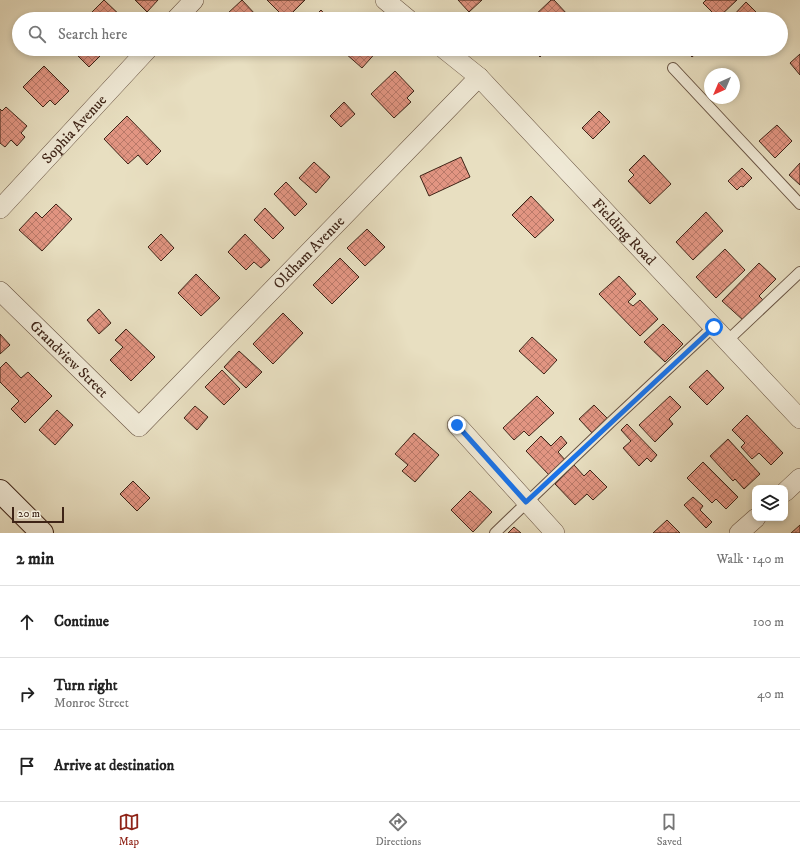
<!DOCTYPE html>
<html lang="en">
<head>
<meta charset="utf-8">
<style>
	body { margin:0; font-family:"IM FELL DW Pica",serif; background:#f2f2f2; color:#222 }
	.controls { position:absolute; right:12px; bottom:12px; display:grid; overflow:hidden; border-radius:8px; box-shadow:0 2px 6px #0003 }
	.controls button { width:36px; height:36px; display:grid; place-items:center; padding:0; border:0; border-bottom:1px solid #e0e0e0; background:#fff; color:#222; font:20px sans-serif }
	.compass { position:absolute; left:704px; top:68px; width:36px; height:36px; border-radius:50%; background:#fff; box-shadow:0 2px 6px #0003; rotate:224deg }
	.scale { position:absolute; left:12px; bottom:10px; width:52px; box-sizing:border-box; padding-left:4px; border:2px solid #3e2417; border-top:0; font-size:11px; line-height:14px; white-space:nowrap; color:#3e2417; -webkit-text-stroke:3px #f0ead7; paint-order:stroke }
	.stop { position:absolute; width:12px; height:12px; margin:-9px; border:3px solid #1a73e8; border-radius:50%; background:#fff }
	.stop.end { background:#1a73e8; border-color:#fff; box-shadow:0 1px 4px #0008 }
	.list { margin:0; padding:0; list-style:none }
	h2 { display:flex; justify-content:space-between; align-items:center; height:52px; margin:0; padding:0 16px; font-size:17px }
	h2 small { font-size:13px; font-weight:400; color:#767676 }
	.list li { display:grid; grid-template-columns:26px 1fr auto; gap:12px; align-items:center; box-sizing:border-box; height:72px; padding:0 16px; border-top:1px solid #e0e0e0 }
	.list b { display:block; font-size:15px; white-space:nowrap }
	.list p { margin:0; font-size:13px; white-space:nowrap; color:#767676 }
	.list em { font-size:13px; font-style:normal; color:#767676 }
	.icon { flex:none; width:22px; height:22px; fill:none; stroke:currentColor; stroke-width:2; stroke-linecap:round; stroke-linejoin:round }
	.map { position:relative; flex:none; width:800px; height:533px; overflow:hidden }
	.search { position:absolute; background:#fff; box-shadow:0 2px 6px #0003; left:12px; right:12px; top:12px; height:44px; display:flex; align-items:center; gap:10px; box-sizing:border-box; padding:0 14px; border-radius:22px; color:#767676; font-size:15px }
	.sheet { height:268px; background:#fff }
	nav { display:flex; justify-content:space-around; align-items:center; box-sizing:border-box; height:56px; border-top:1px solid #e0e0e0; background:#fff; font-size:11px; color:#767676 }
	nav a { display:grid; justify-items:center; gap:2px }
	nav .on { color:#8f2418 }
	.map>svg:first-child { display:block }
</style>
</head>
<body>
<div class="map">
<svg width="800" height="533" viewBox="0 0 800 533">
	<defs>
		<pattern id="building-cross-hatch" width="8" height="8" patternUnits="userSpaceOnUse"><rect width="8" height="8" fill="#e29582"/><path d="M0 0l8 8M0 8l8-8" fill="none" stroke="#b97969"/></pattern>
	</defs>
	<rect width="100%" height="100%" fill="#e8dfc1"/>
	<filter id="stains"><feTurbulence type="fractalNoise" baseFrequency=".005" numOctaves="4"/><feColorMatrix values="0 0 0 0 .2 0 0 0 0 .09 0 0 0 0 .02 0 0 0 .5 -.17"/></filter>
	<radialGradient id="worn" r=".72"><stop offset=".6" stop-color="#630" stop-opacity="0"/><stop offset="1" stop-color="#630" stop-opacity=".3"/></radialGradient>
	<g fill="url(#building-cross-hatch)" stroke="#3e2417">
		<path d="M104 0 124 19H91L88 16Z"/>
		<path d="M135 0H158L147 12Z"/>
		<path d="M242 0 256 15 252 19H231L227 14Z"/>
		<path d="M267 0H305L286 19Z"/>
		<path d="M458 0H482L469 12Z"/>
		<path d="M551 0H554L568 15 564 19H531Z"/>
		<path d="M706 0H737L718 18 703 3Z"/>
		<path d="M746 2 763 19 731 18Z"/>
		<path d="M321 10 329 19H312Z"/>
		<path d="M71 49H103L105 51 89 67Z"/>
		<path d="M348 49H379L362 68 345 53Z"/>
		<path d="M532 49H548L540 57Z"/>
		<path d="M684 49H701L692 57Z"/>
		<path d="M800 54V75L790 63Z"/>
		<path d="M44 66 69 91 55 105 50 100 43 107 23 87Z"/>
		<path d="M395 71 414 91 407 98 411 102 394 118 371 94Z"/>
		<path d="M344 102 355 114 341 127 330 116Z"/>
		<path d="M6 107 27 126 21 133 25 137 17 146 11 140 5 147 0 143V109L2 111Z"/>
		<path d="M599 111 610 122 593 139 582 128Z"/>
		<path d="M127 116 161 151 147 165 138 155 128 164 104 139Z"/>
		<path d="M777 125 792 141 775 158 759 141Z"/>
		<path d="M644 155 671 184 650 204 628 181 634 175 629 170Z"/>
		<path d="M461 157 470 177 429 196 420 176Z"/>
		<path d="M314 162 330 177 316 193 299 178Z"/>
		<path d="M800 163V185L789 175Z"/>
		<path d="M742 168 752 178 743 187 741 186 737 190 728 181Z"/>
		<path d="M286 182 307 204 295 216 274 194Z"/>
		<path d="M531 196 554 220 535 238 512 215Z"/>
		<path d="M56 204 72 219 42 251 19 230 36 212 42 218Z"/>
		<path d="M265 208 284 228 273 239 254 220Z"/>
		<path d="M706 212 723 231 693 260 676 242Z"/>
		<path d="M367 229 385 247 365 266 347 248Z"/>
		<path d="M161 234 174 248 161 261 148 247Z"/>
		<path d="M245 234 270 260 261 268 254 262 246 270 228 252Z"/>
		<path d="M725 249 745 270 716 298 696 277Z"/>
		<path d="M340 258 359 277 332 304 313 285Z"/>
		<path d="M759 263 776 279 759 296 764 301 744 321 722 301Z"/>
		<path d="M196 274 220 298 201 316 178 293Z"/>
		<path d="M619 276 636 294 628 302 633 306 640 300 658 319 640 336 599 294Z"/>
		<path d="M99 309 111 323 99 334 87 320Z"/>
		<path d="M283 313 303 333 273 364 253 344Z"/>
		<path d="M663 324 683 344 665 362 644 342Z"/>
		<path d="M126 329 155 357 131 381 110 360 123 347 115 340Z"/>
		<path d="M0 334 10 345 0 354Z"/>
		<path d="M532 337 557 360 544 374 519 351Z"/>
		<path d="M239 351 262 372 246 388 224 367Z"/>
		<path d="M6 362 21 378 28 372 52 396 25 423 11 409 19 401 0 382V368Z"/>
		<path d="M222 370 240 389 224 405 205 387Z"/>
		<path d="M707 370 724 388 707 405 689 387Z"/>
		<path d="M537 396 554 413 529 436 524 431 514 440 503 428Z"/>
		<path d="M670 396 681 407 669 419 673 424 655 442 639 425Z"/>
		<path d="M594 405 608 419 593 434 579 419Z"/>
		<path d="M195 406 208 417 197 430 184 418Z"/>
		<path d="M57 410 73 425 55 445 39 430Z"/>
		<path d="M747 415 783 453 771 465 759 453 752 459 741 447 745 443 732 430Z"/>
		<path d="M627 424 657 455 651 462 647 458 639 466 623 448 631 441 621 430Z"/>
		<path d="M414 433 439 455 415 482 402 471 408 465 395 454Z"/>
		<path d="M541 436 551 446 561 436 567 443 558 452 567 462 551 477 526 451Z"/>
		<path d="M728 439 760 474 744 489 735 479 733 481 710 456Z"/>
		<path d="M703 462 738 497 726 509 716 499 712 503 687 478Z"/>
		<path d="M574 465 584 476 590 470 607 487 593 500 587 494 575 505 555 484Z"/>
		<path d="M133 481 150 498 137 511 120 494Z"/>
		<path d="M470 491 492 512 473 532 451 510Z"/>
		<path d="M693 497 703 506 700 510 712 522 706 528 684 505Z"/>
		<path d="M667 520 680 533H653Z"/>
		<path d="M800 525V533H791Z"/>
		<path d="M514 527 521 533H508Z"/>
	</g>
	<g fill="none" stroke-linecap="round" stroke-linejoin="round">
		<g stroke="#685342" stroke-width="12">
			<g id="service">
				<path d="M673 68 800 204"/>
				<path d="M727 341 800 272"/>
				<path d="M495 533 611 422 713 327"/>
			</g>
		</g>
		<g stroke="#685342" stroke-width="20">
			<g id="minor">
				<path d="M385 0 408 19"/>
				<path d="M176 19 194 0"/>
				<path id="s1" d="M444 49 479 77 800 419"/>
				<path id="s2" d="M0 209 148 49"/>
				<path id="s3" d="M0 291 139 427 479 77"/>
				<path d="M457 425 555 533"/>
				<path d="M785 492 800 478"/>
				<path d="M739 533 756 518"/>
			</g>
		</g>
		<g stroke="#3e2417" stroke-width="24">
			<path id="secondary" d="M0 491 42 533"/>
		</g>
		<use href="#service" stroke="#f0ead7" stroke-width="10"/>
		<use href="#minor" stroke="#f0ead7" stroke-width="19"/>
		<use href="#secondary" stroke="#f0ead7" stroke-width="22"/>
	</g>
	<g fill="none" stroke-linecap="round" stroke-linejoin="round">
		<path stroke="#1a73e8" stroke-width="5" d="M457 425 526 502 714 327"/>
	</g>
	<g text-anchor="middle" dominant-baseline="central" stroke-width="4" stroke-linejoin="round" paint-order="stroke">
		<g font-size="15" fill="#3e2417" stroke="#f0ead7">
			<text stroke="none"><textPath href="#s2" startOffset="109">Sophia Avenue</textPath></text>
			<text stroke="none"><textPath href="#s1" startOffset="257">Fielding Road</textPath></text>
			<text stroke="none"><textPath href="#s3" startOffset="438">Oldham Avenue</textPath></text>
			<text stroke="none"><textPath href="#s3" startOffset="97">Grandview Street</textPath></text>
		</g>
	</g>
	<rect width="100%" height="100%" filter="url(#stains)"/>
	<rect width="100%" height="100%" fill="url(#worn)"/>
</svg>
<div class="controls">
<button><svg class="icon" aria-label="layers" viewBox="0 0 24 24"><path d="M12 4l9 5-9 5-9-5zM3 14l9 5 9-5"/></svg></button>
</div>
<svg class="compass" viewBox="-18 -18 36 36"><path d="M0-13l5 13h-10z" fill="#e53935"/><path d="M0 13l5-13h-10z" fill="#767676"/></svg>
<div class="scale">20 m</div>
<div class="stop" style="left:714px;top:327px"></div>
<div class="stop end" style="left:457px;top:425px"></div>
<div class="search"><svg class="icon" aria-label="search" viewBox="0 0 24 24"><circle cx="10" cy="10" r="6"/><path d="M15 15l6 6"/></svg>Search here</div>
</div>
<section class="sheet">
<h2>2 min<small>Walk · 140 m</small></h2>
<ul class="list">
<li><svg class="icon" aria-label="ahead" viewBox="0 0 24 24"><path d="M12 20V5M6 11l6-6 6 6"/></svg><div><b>Continue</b></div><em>100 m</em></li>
<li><svg class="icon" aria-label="right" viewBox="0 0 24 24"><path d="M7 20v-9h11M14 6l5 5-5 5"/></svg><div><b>Turn right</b><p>Monroe Street</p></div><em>40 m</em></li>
<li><svg class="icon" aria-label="arrive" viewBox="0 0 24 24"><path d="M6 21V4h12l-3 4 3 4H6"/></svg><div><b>Arrive at destination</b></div></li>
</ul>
</section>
<nav>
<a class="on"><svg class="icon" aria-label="map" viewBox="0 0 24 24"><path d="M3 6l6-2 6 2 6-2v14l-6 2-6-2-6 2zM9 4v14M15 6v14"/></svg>Map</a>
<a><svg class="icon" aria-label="directions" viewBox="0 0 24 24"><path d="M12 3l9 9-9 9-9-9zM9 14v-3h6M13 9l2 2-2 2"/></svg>Directions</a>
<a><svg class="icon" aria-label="saved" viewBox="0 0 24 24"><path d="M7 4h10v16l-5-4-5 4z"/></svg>Saved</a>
</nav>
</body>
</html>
